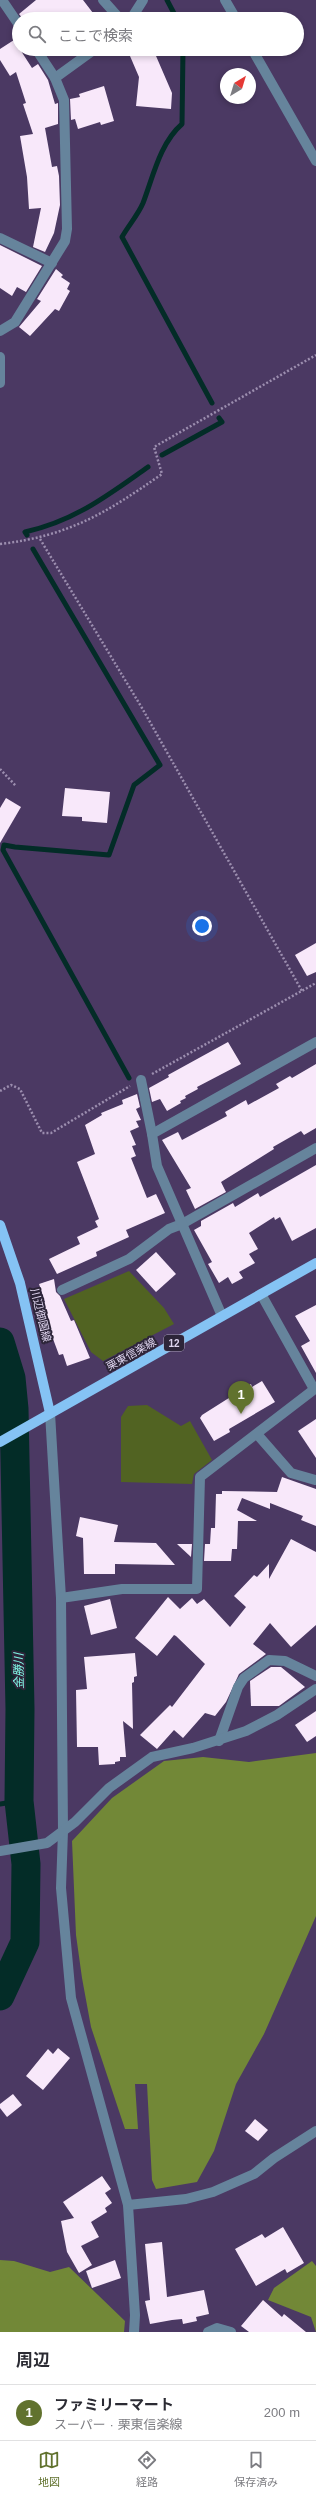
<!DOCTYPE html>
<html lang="ja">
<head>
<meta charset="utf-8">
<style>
	body { margin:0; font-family:Helvetica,"Noto Sans JP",sans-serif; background:#f7f7f7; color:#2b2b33 }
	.compass { position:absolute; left:220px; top:68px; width:36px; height:36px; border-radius:50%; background:#fff; box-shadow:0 2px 6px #0003; rotate:38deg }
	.you { position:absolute; left:202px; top:926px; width:14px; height:14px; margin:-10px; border:3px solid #fff; border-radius:50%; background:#1a73e8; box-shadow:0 0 0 6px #1a73e833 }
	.badge { display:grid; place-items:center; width:26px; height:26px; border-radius:50%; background:#61722e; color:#fff; font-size:13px; font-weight:700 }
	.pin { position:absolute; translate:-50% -33px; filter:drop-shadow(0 1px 2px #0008) }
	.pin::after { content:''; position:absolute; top:21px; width:14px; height:12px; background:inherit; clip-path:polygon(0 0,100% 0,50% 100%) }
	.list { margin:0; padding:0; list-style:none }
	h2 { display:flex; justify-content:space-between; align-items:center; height:52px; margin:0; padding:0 16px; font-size:17px }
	h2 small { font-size:13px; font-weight:400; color:#7c7c81 }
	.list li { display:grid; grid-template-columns:26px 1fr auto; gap:12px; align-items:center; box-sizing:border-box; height:56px; padding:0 16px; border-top:1px solid #e1e1e2 }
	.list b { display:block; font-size:15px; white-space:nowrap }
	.list p { margin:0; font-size:13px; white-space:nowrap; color:#7c7c81 }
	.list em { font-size:13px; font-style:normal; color:#7c7c81 }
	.icon { flex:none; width:22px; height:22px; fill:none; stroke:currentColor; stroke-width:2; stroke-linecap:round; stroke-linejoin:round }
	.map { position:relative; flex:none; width:316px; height:2332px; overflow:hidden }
	.search { position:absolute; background:#fff; box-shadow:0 2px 6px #0003; left:12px; right:12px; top:12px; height:44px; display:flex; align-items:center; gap:10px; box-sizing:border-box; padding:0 14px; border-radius:22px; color:#7c7c81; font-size:15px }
	.sheet { height:108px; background:#fff }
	nav { display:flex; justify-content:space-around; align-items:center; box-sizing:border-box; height:56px; border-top:1px solid #e1e1e2; background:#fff; font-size:11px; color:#7c7c81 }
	nav a { display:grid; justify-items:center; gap:2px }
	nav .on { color:#61722e }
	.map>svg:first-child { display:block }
</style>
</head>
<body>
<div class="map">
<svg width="316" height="2332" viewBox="0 0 316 2332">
	<rect width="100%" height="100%" fill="#4b3963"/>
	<g fill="#516322">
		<path d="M129 1271 164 1308 174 1324 103 1361 91 1352 64 1299Z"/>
		<path d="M147 1405 181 1426 190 1421 212 1460 194 1474 192 1484 121 1482V1417L128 1406Z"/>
	</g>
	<g fill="#728837">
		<path d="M316 1753V1916L264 2034 236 2084 214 2151 197 2182 156 2189 152 2180 147 2084H135L138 2129H125L91 2027 82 1978 76 1935 72 1841 112 1798 164 1761 203 1757 249 1762Z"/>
		<path d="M0 2260 14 2261 50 2272 69 2267 125 2321 124 2332H0Z"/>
		<path d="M312 2261 316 2266V2332L311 2317 268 2300 274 2288Z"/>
	</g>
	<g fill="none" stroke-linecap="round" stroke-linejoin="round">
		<g stroke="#032c27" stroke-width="5">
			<path d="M167 0 177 19"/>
			<path d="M183 49 182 124C160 143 153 177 143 203 138 215 128 226 122 237L212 403"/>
			<path d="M162 455 222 422 219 418"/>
			<path d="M27 535 25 532C75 521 108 495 148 467"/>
			<path d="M33 549 160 765 134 785 109 855 15 847 4 845 3 850 129 1078"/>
			<path d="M0 1804 19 1801"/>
		</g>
		<path stroke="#032c27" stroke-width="29" d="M0 1342 11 1378 14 1409 20 1709 19 1801 26 1864 25 1942 0 1996"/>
	</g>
	<g fill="#f8e8fa">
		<path d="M36 0H83L93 13 86 19H62L57 14 51 19H23L19 14Z"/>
		<path d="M14 40 32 68 38 64 48 80 55 104 58 103V124L45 128 52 167 57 166 59 176 60 205 54 233 45 252 33 247 41 208 29 209 27 177 20 136 33 134 23 104 26 103 16 72 10 76 0 60V49Z"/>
		<path d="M127 49H153L172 93 171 109 136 106 139 77Z"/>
		<path d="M104 86 114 121 101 125 100 122 78 129 75 119 71 120 70 99 80 97 79 94Z"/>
		<path d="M0 245 42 266 26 292 17 287 12 296 0 288Z"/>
		<path d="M56 269 63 275 61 277 70 283 67 289 70 291 59 311 55 309 30 336 19 327 41 301 37 299Z"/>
		<path d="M65 788 110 792 107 823 82 821V817L62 816Z"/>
		<path d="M6 798 21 807 0 843V808Z"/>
		<path d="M316 943V972L307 976 295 955Z"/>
		<path d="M228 1042 241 1064 197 1087 198 1089 185 1096 186 1098 180 1101 181 1103 167 1111 160 1099 152 1102 149 1088 169 1077 168 1075Z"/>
		<path d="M316 1064V1128L304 1135 301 1131 273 1147 274 1149 221 1182 226 1192 195 1209 186 1190 191 1188 162 1140 178 1132 182 1140 227 1116 225 1112 246 1100 248 1105 279 1088 276 1084 290 1076 292 1078Z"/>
		<path d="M137 1094 140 1107 136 1109 141 1120 136 1121 139 1127 130 1131 136 1145 132 1146 136 1156 131 1158 147 1198 156 1194 165 1213 126 1230 129 1237 96 1252 97 1256 57 1274 49 1259 80 1244 77 1237 98 1227 95 1221 99 1219 77 1162 95 1154 85 1125 102 1115 101 1113 123 1104 122 1100Z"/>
		<path d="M316 1165V1228L292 1241 280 1217 275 1220 274 1217 249 1233 258 1249 249 1254 255 1263 239 1272 243 1278 232 1284 228 1277 219 1283 208 1264 212 1262 194 1230 201 1226V1221L233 1203 235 1207 258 1193 260 1197Z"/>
		<path d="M156 1252 176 1274 156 1292 136 1270Z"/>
		<path d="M54 1279 56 1292 60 1296 71 1321 74 1320 90 1358 67 1366 63 1354 59 1355 40 1304 45 1302 39 1284Z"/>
		<path d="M316 1305V1373L301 1346 310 1341 295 1316Z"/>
		<path d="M262 1381 275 1402 229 1429 230 1432 214 1441 200 1418 202 1415 251 1384 252 1387Z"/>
		<path d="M316 1419V1458L298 1431Z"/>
		<path d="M282 1477 316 1489V1526L301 1520 303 1516 270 1503V1509L242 1498 237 1510 257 1521H238L237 1549H232L231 1561H204L205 1544H210L211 1528H215L216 1494H222V1491L277 1492Z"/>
		<path d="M80 1517 118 1525 114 1542 156 1543 175 1565 115 1564V1574H84L83 1538 76 1536Z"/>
		<path d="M291 1539 316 1552V1625L291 1647 270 1623 253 1644 266 1654 239 1674 226 1702 215 1716 205 1713 183 1738 174 1730 157 1749 140 1735 170 1705 172 1707 205 1664 176 1636 174 1635 157 1656 135 1638 168 1597 180 1609 192 1598 197 1604 204 1599 230 1627 246 1607 234 1596 254 1575 257 1577 269 1564V1579Z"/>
		<path d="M177 1544H192L191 1557Z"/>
		<path d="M110 1599 117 1628 91 1635 84 1606Z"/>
		<path d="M135 1653 137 1676 134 1677V1682L132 1683 133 1729 123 1721 126 1757H120V1761L115 1762V1764L99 1765 98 1747H77L76 1690 87 1689 84 1657Z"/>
		<path d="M271 1667H281L305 1687 279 1706H251L250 1681Z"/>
		<path d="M316 1711V1736L307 1742 295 1725Z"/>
		<path d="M58 2048 70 2058 43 2090 26 2076 48 2049 53 2054Z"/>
		<path d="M13 2094 22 2105 7 2117 0 2108V2104Z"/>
		<path d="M255 2119 268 2130 258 2141 245 2131Z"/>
		<path d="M102 2176 111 2189 105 2193 112 2203 105 2208 107 2212 91 2222 99 2237 81 2246 92 2265 79 2273 67 2252 61 2221 74 2218 63 2202Z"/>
		<path d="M283 2227 304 2263 287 2273 285 2269 256 2286 235 2249 262 2234 265 2238Z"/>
		<path d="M162 2242 167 2297 204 2290 209 2314 196 2317 197 2321 183 2324 182 2319 172 2320 150 2324 145 2301 150 2300 145 2244Z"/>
		<path d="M115 2260 121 2278 92 2288 86 2271Z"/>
		<path d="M263 2300 282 2317 284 2314 306 2332H249L241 2326Z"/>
	</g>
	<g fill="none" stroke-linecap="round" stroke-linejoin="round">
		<g stroke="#9c8eaf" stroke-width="2.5" stroke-dasharray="2 2" stroke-linecap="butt">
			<path d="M40 539 142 708 302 991"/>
			<path d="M0 544C69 536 106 513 162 474L154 447 316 355"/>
			<path d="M0 769 16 786"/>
			<path d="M152 1074 316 983"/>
			<path d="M0 1091 11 1085 20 1089 42 1133H51L130 1086"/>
		</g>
		<g stroke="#66849c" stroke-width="10">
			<path d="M2 0 19 25"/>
			<path d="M103 0 120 19"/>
			<path d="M225 0 236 19"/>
			<path d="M131 19 143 0"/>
			<path d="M252 49 316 161"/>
			<path d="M55 78 95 49"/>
			<path d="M0 238 52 263"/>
			<path d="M0 331 15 322 65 241 67 229 64 100 55 78 36 49"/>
			<path d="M0 357V383"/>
			<path d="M141 1080 152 1134"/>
			<path d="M62 1290 129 1259 169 1229 182 1224 316 1148"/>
			<path d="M261 1294 314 1389"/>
			<path d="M222 1316 157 1166 152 1134 316 1042"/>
			<path d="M50 1413 61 1598 63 1831 61 1888 71 1998 128 2205 135 2315 134 2332"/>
			<path d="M257 1434 291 1473 315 1480"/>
			<path d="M61 1598 122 1589H197L200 1477 316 1388"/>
			<path d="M219 1741 238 1687 244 1678 269 1660 285 1661 316 1676"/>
			<path d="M0 1851 47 1843 75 1822 109 1788 152 1757 193 1748 246 1731 277 1715 316 1689"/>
			<path d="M128 2205 186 2199 213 2192 254 2174 274 2158 316 2131"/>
			<path d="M208 2332 217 2328 231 2332"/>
		</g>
		<g stroke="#85c3f4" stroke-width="10">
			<path d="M0 1225 20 1283 50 1413"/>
			<path d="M0 1442 316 1263"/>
		</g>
	</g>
	<g text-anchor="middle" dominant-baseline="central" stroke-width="4" stroke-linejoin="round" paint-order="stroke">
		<rect fill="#2d2539" stroke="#a9a0b8" stroke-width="1" x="164" y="1335" width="20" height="16" rx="3"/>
		<g font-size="10" font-weight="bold" fill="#ded4ee">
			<text x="174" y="1343">12</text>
		</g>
		<g font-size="11" fill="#ded4ee" stroke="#2d2539">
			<text transform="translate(41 1315) rotate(76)">川辺御園線</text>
			<text transform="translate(131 1354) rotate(-29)">栗東信楽線</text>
		</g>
		<g font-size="12" font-style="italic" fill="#80fae8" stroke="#2d2539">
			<text transform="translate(19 1671) rotate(-91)">金勝川</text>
		</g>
	</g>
</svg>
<svg class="compass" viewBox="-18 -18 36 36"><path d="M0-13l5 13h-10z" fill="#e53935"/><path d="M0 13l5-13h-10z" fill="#7c7c81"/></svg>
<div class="you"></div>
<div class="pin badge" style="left:241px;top:1414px">1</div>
<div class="search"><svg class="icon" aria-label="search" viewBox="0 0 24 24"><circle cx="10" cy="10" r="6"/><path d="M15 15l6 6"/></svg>ここで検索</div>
</div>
<section class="sheet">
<h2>周辺<small></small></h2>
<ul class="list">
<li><span class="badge">1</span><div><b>ファミリーマート</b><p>スーパー · 栗東信楽線</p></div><em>200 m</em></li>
</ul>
</section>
<nav>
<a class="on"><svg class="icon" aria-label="map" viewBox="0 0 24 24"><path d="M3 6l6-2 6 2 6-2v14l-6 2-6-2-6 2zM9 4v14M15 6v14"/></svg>地図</a>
<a><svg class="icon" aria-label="directions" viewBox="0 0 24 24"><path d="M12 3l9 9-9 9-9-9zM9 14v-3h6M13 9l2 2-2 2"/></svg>経路</a>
<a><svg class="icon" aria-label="saved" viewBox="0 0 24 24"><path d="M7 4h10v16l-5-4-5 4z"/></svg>保存済み</a>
</nav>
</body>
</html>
